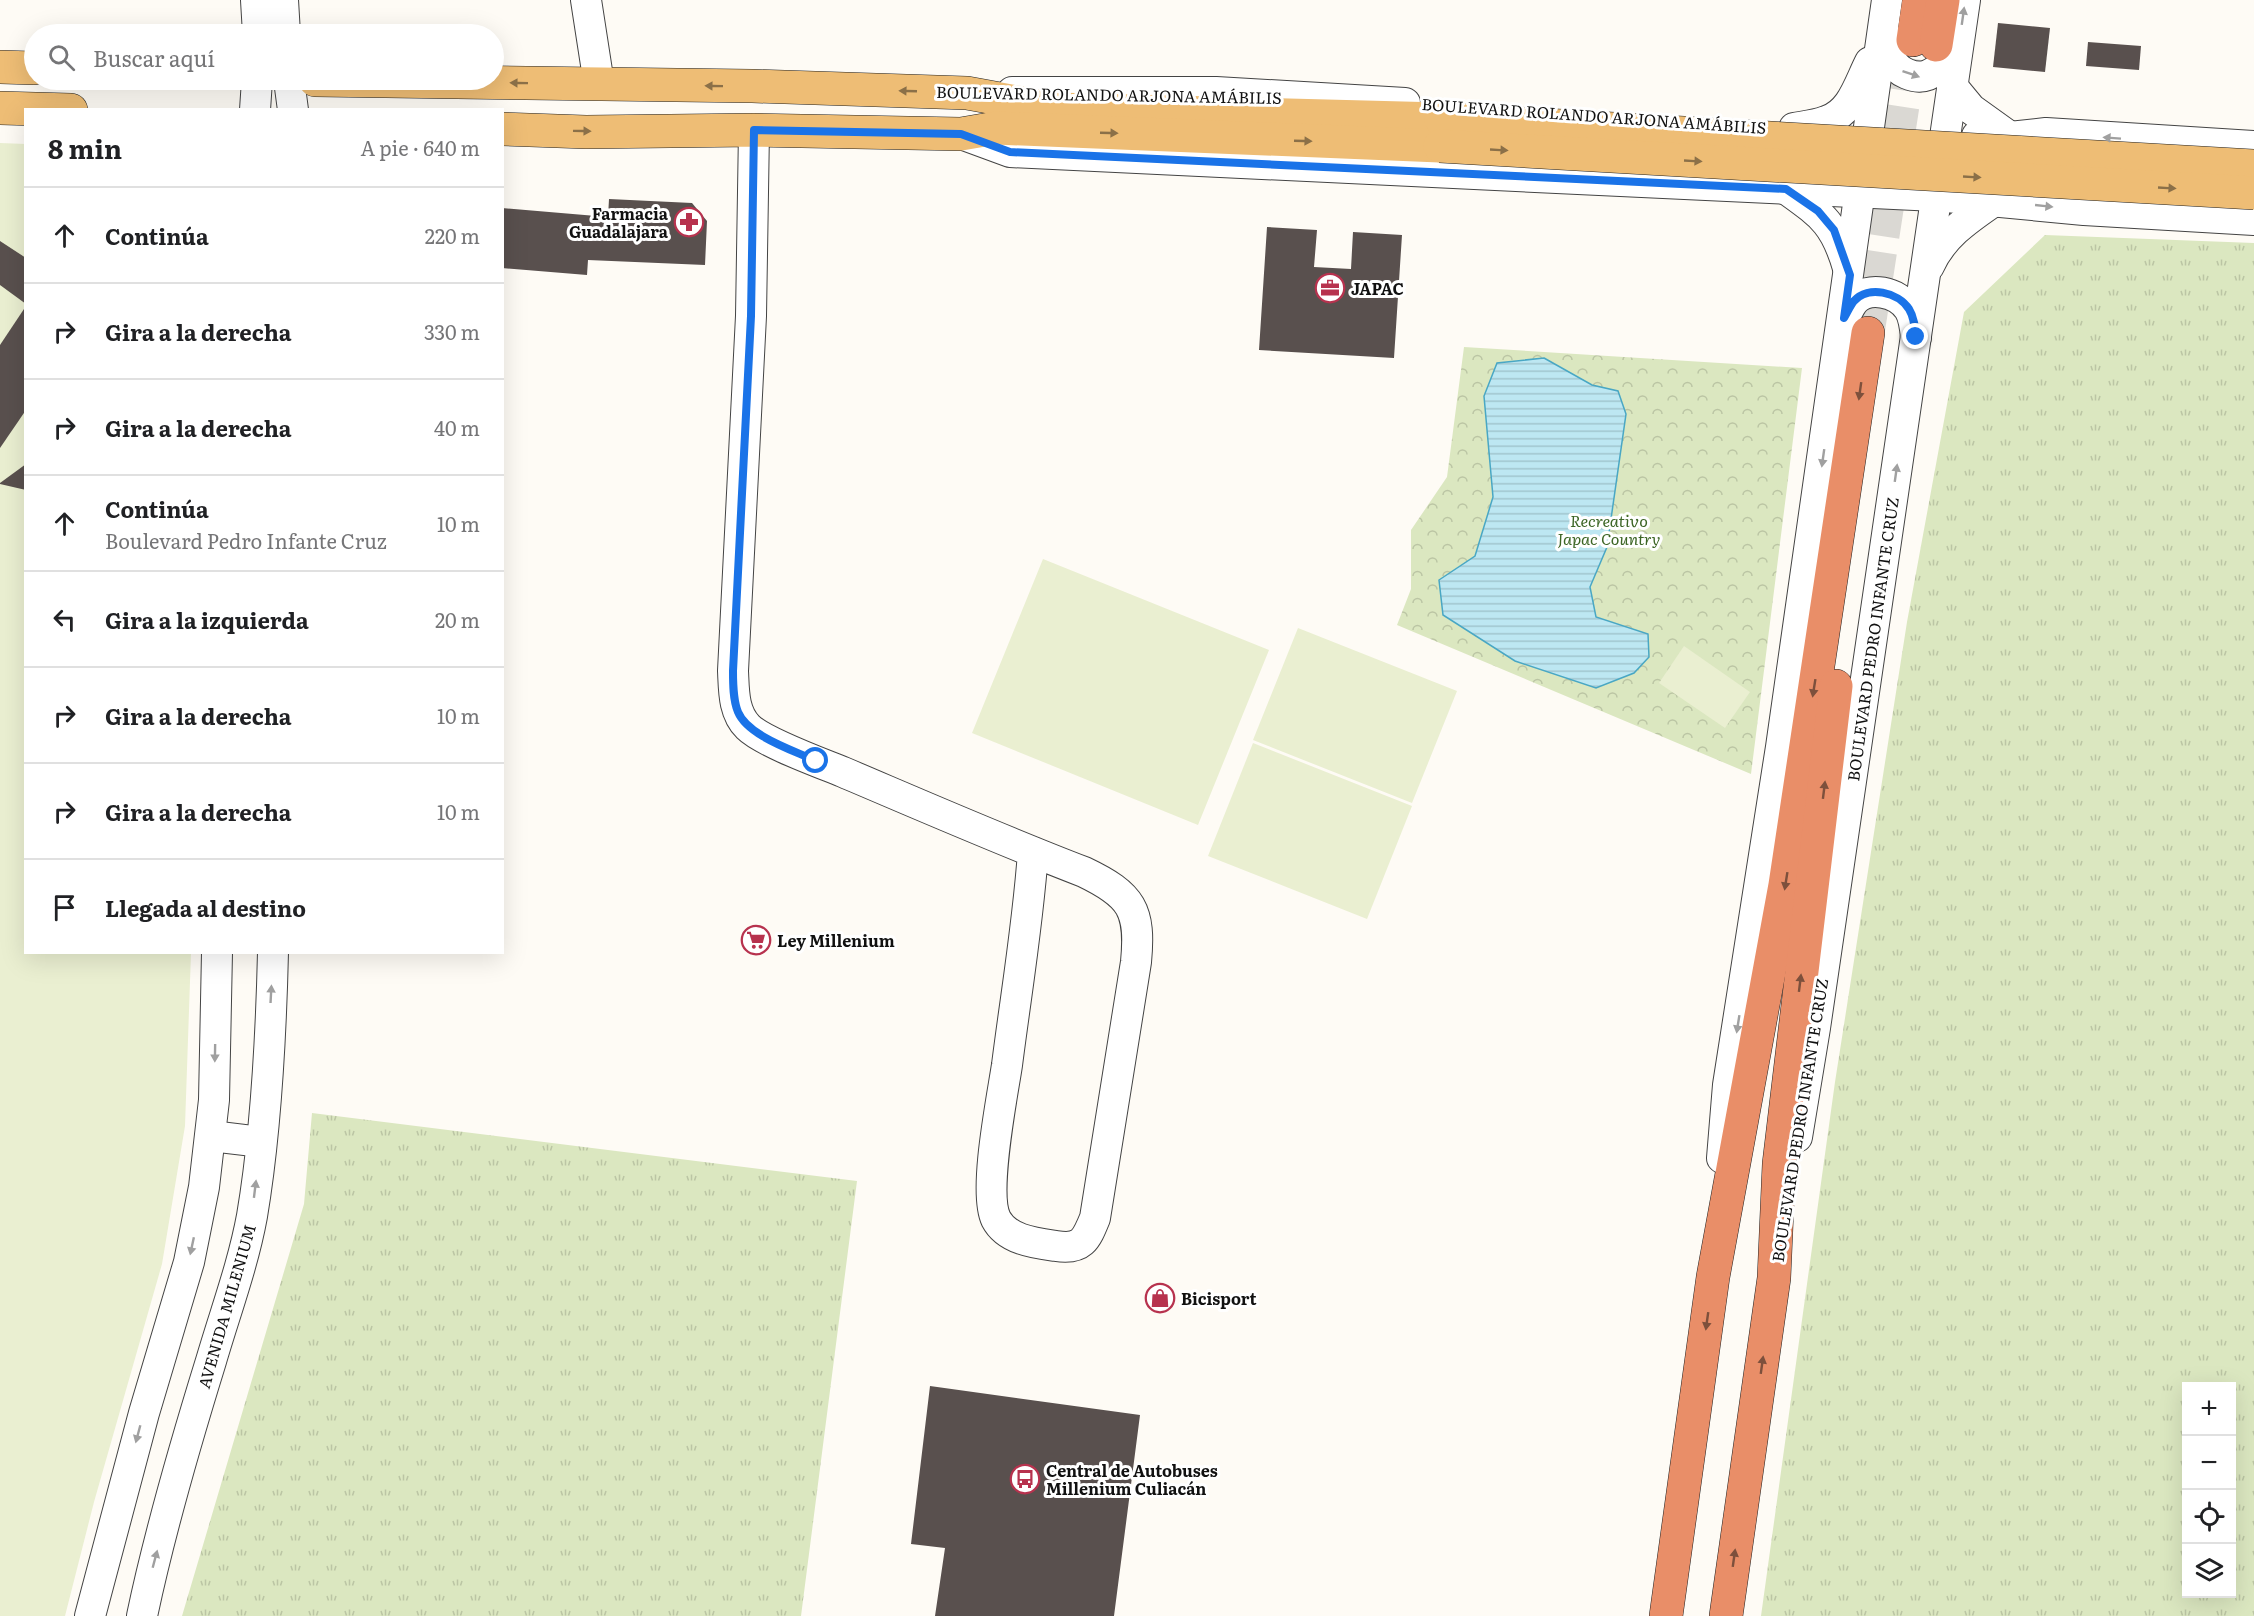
<!DOCTYPE html>
<html lang="es">
<head>
<meta charset="utf-8">
<style>
	body { margin:0; font-family:Literata,serif; background:#f2f2f2; color:#202124 }
	.controls { position:absolute; right:18px; bottom:18px; display:grid; overflow:hidden; border-radius:0px; box-shadow:0 6px 24px #0002 }
	.controls button { width:54px; height:54px; display:grid; place-items:center; padding:0; border:0; border-bottom:2px solid #e0e0e0; background:#fff; color:#202124; font:30px sans-serif }
	.stop { position:absolute; width:18px; height:18px; margin:-14px; border:4px solid #1a73e8; border-radius:50%; background:#fff }
	.stop.end { background:#1a73e8; border-color:#fff; box-shadow:0 2px 6px #0008 }
	.list { margin:0; padding:0; list-style:none }
	h2 { display:flex; justify-content:space-between; align-items:center; height:78px; margin:0; padding:0 24px; font-size:26px }
	h2 small { font-size:20px; font-weight:400; color:#757577 }
	.list li { display:grid; grid-template-columns:39px 1fr auto; gap:18px; align-items:center; box-sizing:border-box; height:96px; padding:0 24px; border-top:2px solid #e0e0e0 }
	.list b { display:block; font-size:22px; white-space:nowrap }
	.list p { margin:0; font-size:20px; white-space:nowrap; color:#757577 }
	.list em { font-size:20px; font-style:normal; color:#757577 }
	.icon { flex:none; width:33px; height:33px; fill:none; stroke:currentColor; stroke-width:2; stroke-linecap:round; stroke-linejoin:round }
	.map { position:relative; flex:none; width:2254px; height:1616px; overflow:hidden }
	.search { position:absolute; background:#fff; box-shadow:0 6px 24px #0002; left:24px; top:24px; width:480px; height:66px; display:flex; align-items:center; gap:15px; box-sizing:border-box; padding:0 21px; border-radius:33px; color:#757577; font-size:22px }
	.panel { position:absolute; background:#fff; box-shadow:0 6px 24px #0002; left:24px; top:108px; width:480px; height:846px; border-radius:0px }
	.map>svg:first-child { display:block }
</style>
</head>
<body>
<div class="map">
<svg width="2254" height="1616" viewBox="0 0 2254 1616">
	<defs>
		<pattern id="grass-tufts" width="24" height="20" patternUnits="userSpaceOnUse" patternTransform="scale(1.5)"><rect width="24" height="20" fill="#dbe7c0"/><path d="M3 7l-1-3M5 7V3M7 7l1-3M15 17l-1-3M17 17v-4M19 17l1-3" fill="none" stroke="#bbc5a4"/></pattern>
		<pattern id="park-crowns" width="20" height="18" patternUnits="userSpaceOnUse" patternTransform="scale(1.5)"><rect width="20" height="18" fill="#dbe7c0"/><path d="M2 6a3 3 0 1 1 6 0M12 15a3 3 0 1 1 6 0" fill="none" stroke="#bbc5a4"/></pattern>
		<pattern id="water-rules" width="6" height="5" patternUnits="userSpaceOnUse" patternTransform="scale(1.5)"><rect width="6" height="5" fill="#bde7f2"/><path d="M0 2.5h6" fill="none" stroke="#a1c5ce"/></pattern>
	</defs>
	<rect width="100%" height="100%" fill="#fefbf5"/>
	<g fill="url(#grass-tufts)" fill-rule="evenodd">
		<path d="M2045 235 2254 243V1616H1761L1835 1082 1907 622 1964 312ZM2232 1386V1594H2186V1386Z"/>
		<path d="M312 1113 857 1181 801 1616H182L304 1204Z"/>
	</g>
	<path fill="url(#park-crowns)" d="M1464 347 1802 368 1751 774 1397 625 1411 589V530L1447 477Z"/>
	<g fill="#eaefd1">
		<path d="M0 143 26 144V952L191 953 185 1126 162 1264 94 1502 65 1616H0Z"/>
		<path d="M1043 559 1269 650 1198 825 972 733Z"/>
		<path d="M1298 628 1457 691 1412 803 1253 740Z"/>
		<path d="M1684 646 1750 692 1725 728 1659 683Z"/>
		<path d="M1253 743 1412 806 1367 919 1208 856Z"/>
	</g>
	<path fill="url(#water-rules)" stroke="#49a7c4" stroke-width="1.5" d="M1544 358 1592 385 1618 391 1626 414 1607 547 1590 587 1596 617 1648 634 1649 657 1634 673 1596 688 1515 661 1443 615 1439 580 1475 556 1493 497 1484 396 1497 363Z"/>
	<g fill="#59504e">
		<path d="M1998 23 2050 28 2045 72 1993 67Z"/>
		<path d="M2088 42 2141 46 2139 70 2086 66Z"/>
		<path d="M609 199 692 203 707 221 705 265 588 260 587 275 502 268V208L608 217Z"/>
		<path d="M1267 227 1317 230 1314 267 1351 269 1353 232 1402 235 1394 358 1259 350Z"/>
		<path d="M0 241 26 258V304L0 285Z"/>
		<path d="M26 306V410L0 448V345Z"/>
		<path d="M26 464V490L0 484V483Z"/>
		<path d="M930 1386 1140 1415 1114 1616H935L945 1548 911 1544Z"/>
	</g>
	<g fill="none" stroke-linecap="round" stroke-linejoin="round">
		<path stroke="#dad8d3" stroke-width="33" stroke-dasharray="33 16" stroke-linecap="butt" d="M1868 333 1913 40"/>
		<g stroke="#444" stroke-width="32">
			<g id="minor">
				<path d="M256 0 258 34"/>
				<path d="M283 0 285 34"/>
				<path d="M586 0 599 84"/>
				<path d="M1884 32C1887 41 1888 52 1892 60 1897 72 1915 80 1928 75 1938 71 1949 59 1957 52"/>
				<path d="M289 80 293 110"/>
				<path d="M1952 86 1971 109 2010 137"/>
				<path d="M1012 92H1216L1405 103"/>
				<path d="M255 110 257 80"/>
				<path d="M1794 128C1805 126 1816 125 1826 121 1852 113 1859 83 1870 62"/>
				<path d="M754 130 751 316 733 671C734 690 733 712 748 727 763 742 821 763 843 772 923 806 1003 841 1084 872 1132 895 1141 910 1136 962L1095 1218C1086 1240 1082 1250 1056 1246 1035 1243 1007 1240 996 1219 983 1192 1002 1098 1007 1065 1016 994 1028 924 1033 852"/>
				<path d="M961 134 1010 152 1936 196 2084 210 2254 220"/>
				<path d="M1977 136 2010 137 2046 133 2254 146"/>
				<path d="M1786 189C1822 215 1835 223 1848 268"/>
				<path d="M1929 266C1942 236 1968 219 1994 201"/>
				<path d="M1844 318C1847 313 1850 306 1854 301 1868 285 1898 292 1909 309 1914 317 1915 327 1916 337"/>
				<path d="M211 1136 261 1142"/>
				<path d="M1797 1137 1815 1028 1965 0"/>
				<path d="M1722 1158 1728 1085 1781 747 1887 0"/>
				<path d="M90 1616 144 1413 189 1262 204 1187 214 1100 217 952"/>
				<path d="M142 1616C160 1530 185 1445 211 1361 225 1313 243 1265 252 1216 266 1133 271 1037 273 952"/>
			</g>
		</g>
		<g stroke="#222" stroke-width="34">
			<g id="major">
				<path d="M0 67 34 68"/>
				<path d="M315 80 752 86 967 93 1056 109 1441 119"/>
				<path d="M0 108 71 110"/>
				<path d="M502 129 586 132 754 130 961 134 996 128 1440 146"/>
			</g>
		</g>
		<g stroke="#222" stroke-width="34">
			<g id="highway">
				<path d="M1913 40 1919 0"/>
				<path d="M1936 45 1943 0"/>
				<path d="M1666 1616 1713 1277 1785 885 1868 333"/>
				<path d="M1726 1616 1774 1278 1779 1164 1836 686"/>
			</g>
		</g>
		<use href="#minor" stroke="#fff" stroke-width="30"/>
		<use href="#major" stroke="#eebd75" stroke-width="33"/>
		<use href="#highway" stroke="#e98e68" stroke-width="33"/>
		<g stroke="#222" stroke-width="34" stroke-linecap="butt">
			<g id="major-bridge">
				<path d="M1441 119 2254 166"/>
				<path d="M1440 146 2254 193"/>
			</g>
		</g>
		<use href="#major-bridge" stroke="#eebd75" stroke-width="33"/>
	</g>
	<defs><path id="oneway-solid" d="M-6-.8H1V-3.2L6.5 0L1 3.2V.8H-6Z" transform="scale(1.5)"/></defs>
	<g fill="#a0a0a0">
		<use href="#oneway-solid" transform="translate(1963 16) rotate(-82)"/>
		<use href="#oneway-solid" transform="translate(1911 74) rotate(19)"/>
		<use href="#oneway-solid" transform="translate(2112 138) rotate(-176)"/>
		<use href="#oneway-solid" transform="translate(2044 206) rotate(6)"/>
		<use href="#oneway-solid" transform="translate(1823 458) rotate(98)"/>
		<use href="#oneway-solid" transform="translate(1896 473) rotate(-82)"/>
		<use href="#oneway-solid" transform="translate(271 994) rotate(-87)"/>
		<use href="#oneway-solid" transform="translate(1738 1024) rotate(99)"/>
		<use href="#oneway-solid" transform="translate(215 1053) rotate(91)"/>
		<use href="#oneway-solid" transform="translate(255 1189) rotate(-83)"/>
		<use href="#oneway-solid" transform="translate(192 1246) rotate(102)"/>
		<use href="#oneway-solid" transform="translate(138 1434) rotate(105)"/>
		<use href="#oneway-solid" transform="translate(155 1559) rotate(-75)"/>
	</g>
	<g fill="#8b7048">
		<use href="#oneway-solid" transform="translate(519 83) rotate(-179)"/>
		<use href="#oneway-solid" transform="translate(714 86) rotate(-179)"/>
		<use href="#oneway-solid" transform="translate(908 91) rotate(-178)"/>
		<use href="#oneway-solid" transform="translate(582 131) rotate(1)"/>
		<use href="#oneway-solid" transform="translate(1109 133) rotate(2)"/>
		<use href="#oneway-solid" transform="translate(1303 141) rotate(2)"/>
		<use href="#oneway-solid" transform="translate(1499 150) rotate(3)"/>
		<use href="#oneway-solid" transform="translate(1693 161) rotate(3)"/>
		<use href="#oneway-solid" transform="translate(1972 177) rotate(3)"/>
		<use href="#oneway-solid" transform="translate(2167 188) rotate(3)"/>
	</g>
	<g fill="#7d503c">
		<use href="#oneway-solid" transform="translate(1860 391) rotate(98)"/>
		<use href="#oneway-solid" transform="translate(1814 688) rotate(99)"/>
		<use href="#oneway-solid" transform="translate(1824 790) rotate(-83)"/>
		<use href="#oneway-solid" transform="translate(1786 881) rotate(99)"/>
		<use href="#oneway-solid" transform="translate(1800 983) rotate(-83)"/>
		<use href="#oneway-solid" transform="translate(1707 1321) rotate(98)"/>
		<use href="#oneway-solid" transform="translate(1762 1365) rotate(-82)"/>
		<use href="#oneway-solid" transform="translate(1734 1558) rotate(-82)"/>
	</g>
	<g fill="none" stroke-linecap="round" stroke-linejoin="round">
		<path stroke="#1a73e8" stroke-width="8" d="M816 761C793 750 748 736 738 712 733 700 733 684 733 671L751 316 754 130 961 134 1010 152 1786 189 1818 211 1834 230 1850 275 1844 318C1847 313 1850 306 1854 301 1868 285 1898 292 1909 309 1914 317 1915 327 1916 337"/>
	</g>
	<defs>
		<g id="pharmacy-ring" transform="scale(1.5)"><circle r="9.5" fill="#fff" stroke="#b7324e" stroke-width="1.5"/><path d="M-2-6h4v4h4v4h-4v4h-4v-4h-4v-4h4Z" fill="#b7324e"/></g>
		<g id="office-ring" transform="scale(1.5)"><circle r="9.5" fill="#fff" stroke="#b7324e" stroke-width="1.5"/><path d="M-6-3h4V-5.5h4V-3h4V5H-6ZM-1-4.5V-3h2v-1.5ZM-6 0V1H6V0Z" fill="#b7324e"/></g>
		<g id="supermarket-ring" transform="scale(1.5)"><circle r="9.5" fill="#fff" stroke="#b7324e" stroke-width="1.5"/><path d="M-6-5.5h2.5l.6 2H6L4.5 2H-2.5L-4.4-4H-6ZM-1.5 3.2a1.3 1.3 0 1 0 .1 0ZM3 3.2a1.3 1.3 0 1 0 .1 0Z" fill="#b7324e"/></g>
		<g id="shop-ring" transform="scale(1.5)"><circle r="9.5" fill="#fff" stroke="#b7324e" stroke-width="1.5"/><path d="M-5-2.5h2.3a2.7 3.5 0 0 1 5.4 0H5L5.5 6h-11ZM-1.5-2.5h3a1.5 2.3 0 0 0-3 0Z" fill="#b7324e"/></g>
		<g id="bus-ring" transform="scale(1.5)"><circle r="9.5" fill="#fff" stroke="#b7324e" stroke-width="1.5"/><path d="M-5-6H5V4H4V6H2V4H-2V6H-4V4H-5ZM-3.5-4V0h7V-4ZM-3.5 1.2v1.5H-2V1.2ZM2 1.2v1.5H3.5V1.2Z" fill="#b7324e"/></g>
	</defs>
	<g fill-rule="evenodd">
		<use href="#pharmacy-ring" x="689" y="222"/>
		<use href="#office-ring" x="1330" y="288"/>
		<use href="#supermarket-ring" x="756" y="940"/>
		<use href="#shop-ring" x="1160" y="1298"/>
		<use href="#bus-ring" x="1025" y="1479"/>
	</g>
	<g text-anchor="middle" dominant-baseline="central" stroke-width="6" stroke-linejoin="round" paint-order="stroke">
		<g font-size="16" fill="#111" stroke="#fff">
			<text transform="translate(1109 94) rotate(1)">BOULEVARD ROLANDO ARJONA AMÁBILIS</text>
			<text transform="translate(1594 115) rotate(4)">BOULEVARD ROLANDO ARJONA AMÁBILIS</text>
			<text transform="translate(1872 639) rotate(-82)">BOULEVARD PEDRO INFANTE CRUZ</text>
			<text transform="translate(1799 1120) rotate(-81)">BOULEVARD PEDRO INFANTE CRUZ</text>
			<text transform="translate(226 1306) rotate(-74)">AVENIDA MILENIUM</text>
		</g>
		<g font-size="16" font-weight="bold" fill="#111" stroke="#fff" text-anchor="start">
			<text x="668" y="213" text-anchor="end">Farmacia<tspan x="668" dy="18">Guadalajara</tspan></text>
			<text x="1351" y="288">JAPAC</text>
			<text x="777" y="940">Ley Millenium</text>
			<text x="1181" y="1298">Bicisport</text>
			<text x="1046" y="1470">Central de Autobuses<tspan x="1046" dy="18">Millenium Culiacán</tspan></text>
		</g>
		<g font-size="16" font-style="italic" fill="#3c6525" stroke="#fff">
			<text x="1609" y="520">Recreativo<tspan x="1609" dy="18">Japac Country</tspan></text>
		</g>
	</g>
</svg>
<div class="controls">
<button>+</button>
<button>−</button>
<button><svg class="icon" aria-label="locate" viewBox="0 0 24 24"><circle cx="12" cy="12" r="6"/><path d="M12 2v4M12 18v4M2 12h4M18 12h4"/></svg></button>
<button><svg class="icon" aria-label="layers" viewBox="0 0 24 24"><path d="M12 4l9 5-9 5-9-5zM3 14l9 5 9-5"/></svg></button>
</div>
<div class="stop" style="left:816px;top:761px"></div>
<div class="stop end" style="left:1916px;top:337px"></div>
<div class="search"><svg class="icon" aria-label="search" viewBox="0 0 24 24"><circle cx="10" cy="10" r="6"/><path d="M15 15l6 6"/></svg>Buscar aquí</div>
<section class="panel">
<h2>8 min<small>A pie · 640 m</small></h2>
<ul class="list">
<li><svg class="icon" aria-label="ahead" viewBox="0 0 24 24"><path d="M12 20V5M6 11l6-6 6 6"/></svg><div><b>Continúa</b></div><em>220 m</em></li>
<li><svg class="icon" aria-label="right" viewBox="0 0 24 24"><path d="M7 20v-9h11M14 6l5 5-5 5"/></svg><div><b>Gira a la derecha</b></div><em>330 m</em></li>
<li><svg class="icon" aria-label="right" viewBox="0 0 24 24"><path d="M7 20v-9h11M14 6l5 5-5 5"/></svg><div><b>Gira a la derecha</b></div><em>40 m</em></li>
<li><svg class="icon" aria-label="ahead" viewBox="0 0 24 24"><path d="M12 20V5M6 11l6-6 6 6"/></svg><div><b>Continúa</b><p>Boulevard Pedro Infante Cruz</p></div><em>10 m</em></li>
<li><svg class="icon" aria-label="left" viewBox="0 0 24 24"><path d="M17 20v-9H6M10 6l-5 5 5 5"/></svg><div><b>Gira a la izquierda</b></div><em>20 m</em></li>
<li><svg class="icon" aria-label="right" viewBox="0 0 24 24"><path d="M7 20v-9h11M14 6l5 5-5 5"/></svg><div><b>Gira a la derecha</b></div><em>10 m</em></li>
<li><svg class="icon" aria-label="right" viewBox="0 0 24 24"><path d="M7 20v-9h11M14 6l5 5-5 5"/></svg><div><b>Gira a la derecha</b></div><em>10 m</em></li>
<li><svg class="icon" aria-label="arrive" viewBox="0 0 24 24"><path d="M6 21V4h12l-3 4 3 4H6"/></svg><div><b>Llegada al destino</b></div></li>
</ul>
</section>
</div>
</body>
</html>
